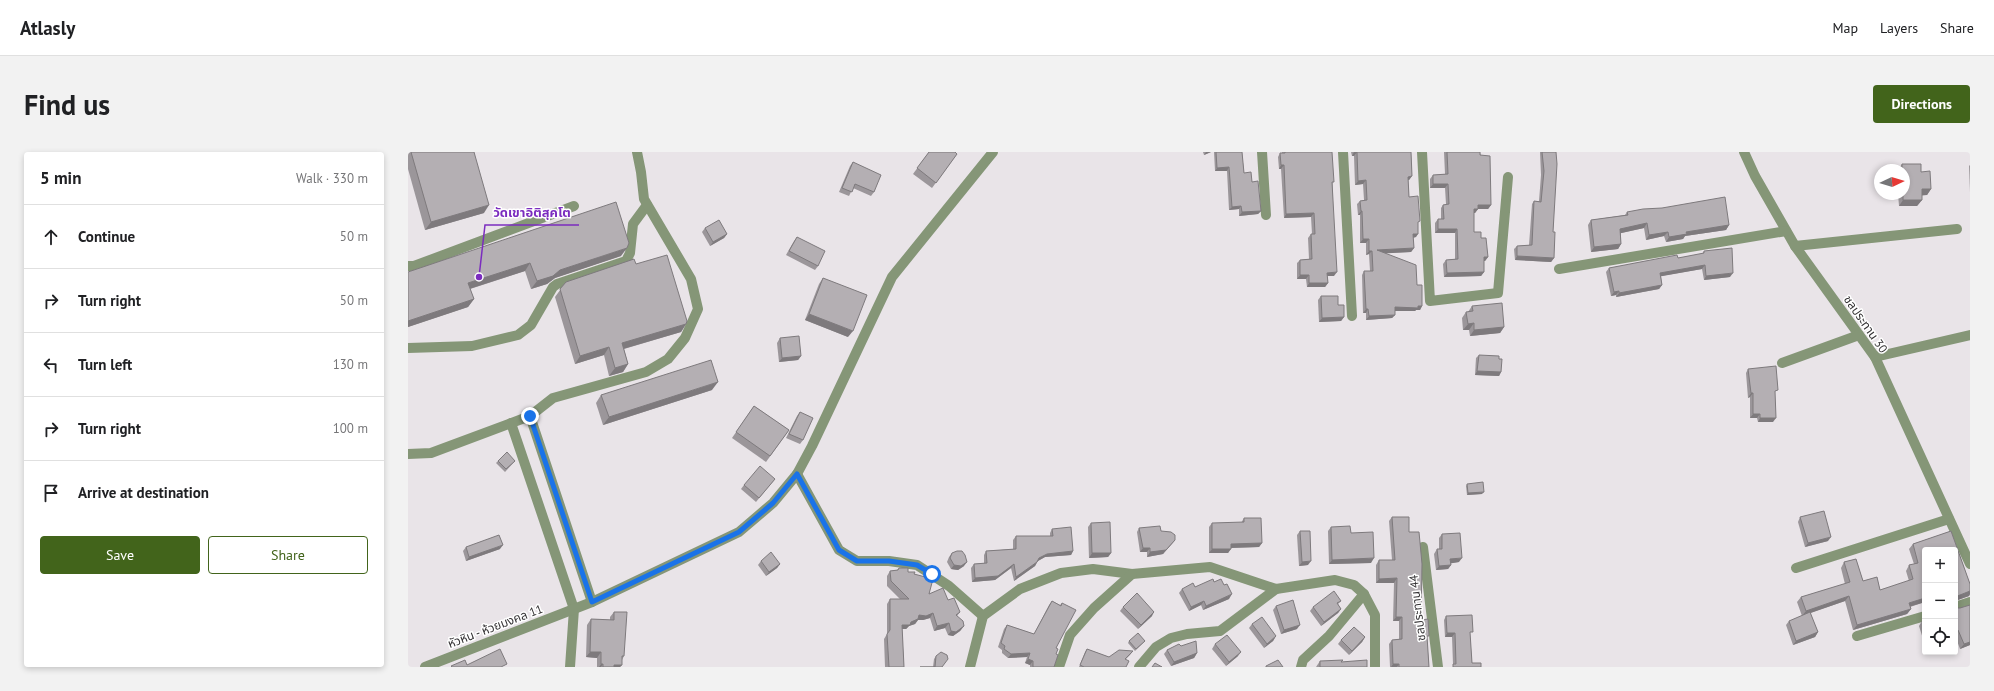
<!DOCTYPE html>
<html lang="en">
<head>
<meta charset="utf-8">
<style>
	body { margin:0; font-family:"PT Sans","Noto Sans Thai",sans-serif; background:#f2f2f2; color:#202124 }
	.controls { position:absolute; right:12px; bottom:12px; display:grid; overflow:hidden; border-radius:4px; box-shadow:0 2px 6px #0003 }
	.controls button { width:36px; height:36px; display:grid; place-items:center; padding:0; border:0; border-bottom:1px solid #e0e0e0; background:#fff; color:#202124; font:20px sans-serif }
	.compass { position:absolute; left:1466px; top:12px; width:36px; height:36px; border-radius:50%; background:#fff; box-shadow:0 2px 6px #0003; rotate:86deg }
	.stop { position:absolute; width:12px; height:12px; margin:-9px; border:3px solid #1a73e8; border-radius:50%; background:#fff }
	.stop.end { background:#1a73e8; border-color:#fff; box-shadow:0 1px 4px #0008 }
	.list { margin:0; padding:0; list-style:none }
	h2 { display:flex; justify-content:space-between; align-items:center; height:52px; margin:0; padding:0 16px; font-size:17px }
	h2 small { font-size:13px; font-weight:400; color:#757577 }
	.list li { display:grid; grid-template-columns:26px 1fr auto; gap:12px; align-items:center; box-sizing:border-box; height:64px; padding:0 16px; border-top:1px solid #e0e0e0 }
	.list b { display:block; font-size:15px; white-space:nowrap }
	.list em { font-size:13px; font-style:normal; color:#757577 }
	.actions { display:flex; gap:8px; padding:12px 16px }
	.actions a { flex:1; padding:9px 0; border:1px solid #42641b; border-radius:4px; text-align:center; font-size:14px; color:#42641b }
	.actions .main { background:#42641b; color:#fff }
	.icon { flex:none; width:22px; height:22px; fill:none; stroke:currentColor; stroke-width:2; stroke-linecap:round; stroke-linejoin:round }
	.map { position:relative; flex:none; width:1562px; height:515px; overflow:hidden; border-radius:4px }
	header { display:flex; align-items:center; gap:24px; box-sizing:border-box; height:56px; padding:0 20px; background:#fff; border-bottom:1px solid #e0e0e0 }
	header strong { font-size:19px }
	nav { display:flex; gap:22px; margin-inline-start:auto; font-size:14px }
	.intro { display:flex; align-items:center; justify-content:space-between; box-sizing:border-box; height:96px; padding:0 24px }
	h1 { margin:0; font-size:28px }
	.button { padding:10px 18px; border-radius:4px; background:#42641b; color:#fff; font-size:14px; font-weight:700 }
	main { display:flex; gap:24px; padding:0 24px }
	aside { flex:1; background:#fff; border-radius:4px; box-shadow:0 2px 6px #0003 }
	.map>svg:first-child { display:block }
</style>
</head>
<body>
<header>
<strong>Atlasly</strong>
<nav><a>Map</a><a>Layers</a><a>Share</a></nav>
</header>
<div class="intro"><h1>Find us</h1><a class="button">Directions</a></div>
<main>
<aside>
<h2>5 min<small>Walk · 330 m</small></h2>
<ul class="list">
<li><svg class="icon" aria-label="ahead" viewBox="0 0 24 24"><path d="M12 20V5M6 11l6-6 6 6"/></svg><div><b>Continue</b></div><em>50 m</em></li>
<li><svg class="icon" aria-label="right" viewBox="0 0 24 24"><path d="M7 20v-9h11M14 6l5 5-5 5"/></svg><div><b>Turn right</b></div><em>50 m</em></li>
<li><svg class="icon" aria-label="left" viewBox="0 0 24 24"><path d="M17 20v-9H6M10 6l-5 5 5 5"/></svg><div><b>Turn left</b></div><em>130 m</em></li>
<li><svg class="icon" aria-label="right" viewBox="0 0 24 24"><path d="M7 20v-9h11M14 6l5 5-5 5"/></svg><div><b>Turn right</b></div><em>100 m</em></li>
<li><svg class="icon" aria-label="arrive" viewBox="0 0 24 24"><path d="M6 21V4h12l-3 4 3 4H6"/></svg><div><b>Arrive at destination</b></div></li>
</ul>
<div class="actions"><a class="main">Save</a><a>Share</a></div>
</aside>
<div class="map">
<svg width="1562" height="515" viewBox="0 0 1562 515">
	<rect width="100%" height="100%" fill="#e9e4e8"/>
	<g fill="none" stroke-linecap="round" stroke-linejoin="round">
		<g stroke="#859677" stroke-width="10">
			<path d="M854 0 858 63"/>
			<path d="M935 0 944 164"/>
			<path d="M1014 0 1022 149 1090 141 1100 25"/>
			<path d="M1336 0 1347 24 1387 94 1467 205 1562 412"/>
			<path d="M1387 94 1549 77"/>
			<path d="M0 114H6L166 54"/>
			<path d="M1151 117 1378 79"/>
			<path d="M0 196 64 194 110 183 123 173 145 135 149 132 218 109 222 101 225 72 239 53"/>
			<path d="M1467 205 1562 183"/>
			<path d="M1374 211 1451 183"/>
			<path d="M122 264 145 246 238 220 260 207 277 186 290 157 283 127 236 47 233 20 229 0"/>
			<path d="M103 271 166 457 162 515"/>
			<path d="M0 302 23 301 122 264 184 450"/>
			<path d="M389 322 431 398 449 409H481L509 413 541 434 575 464"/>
			<path d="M1015 395 1030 515"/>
			<path d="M1388 416 1541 367"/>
			<path d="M1547 455 1562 450"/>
			<path d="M1449 484 1517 464"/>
			<path d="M17 515 184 450 331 380 365 351 389 322 404 294 484 125 585 0"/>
			<path d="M562 515 575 464 612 437 653 421 685 417 724 422 802 415 868 437 927 428 946 433 956 442 967 463V515"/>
			<path d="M651 515 662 483 686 456 724 422"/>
			<path d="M731 515 748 495 763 486 779 482 812 479 868 437"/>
			<path d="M893 515 895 508 921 484 956 442"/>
		</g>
	</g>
	<g fill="#9b969a">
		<path d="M0 0H66L76 61 17 78 0 17Z"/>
		<path d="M521 0 549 2 524 36 505 22Z"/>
		<path d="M795 0H803L796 3Z"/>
		<path d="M806 0H834L836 21 844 30 853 59 850 62 831 64V57L821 58 819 19H807Z"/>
		<path d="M874 0H924L926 124H919L920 131 917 135H899L898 127H889V111L892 108 901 107 900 86 903 82H904L903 65 876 66 873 17H871L870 5 872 1H874Z"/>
		<path d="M943 0H1003L1004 24 1001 28H1000L1001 45 1010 72 1008 85 1005 86 1006 96 1003 100 977 101 1009 133 1014 154 1012 158H1008L1007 159H987V163L984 166 958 168V161H955L954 123 956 119H962L961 102 958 103V91H952V63H950L949 52 952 49 956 48 955 32 947 33 946 4H944Z"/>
		<path d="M1036 0H1072L1083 53 1080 57H1070L1067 61H1066V80L1073 86 1080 105 1077 109H1076V120L1073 124 1036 125 1035 112 1038 108 1047 107V81H1027V71L1030 67H1033V56L1035 53 1038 52 1037 36H1022V27L1025 23 1037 22Z"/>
		<path d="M1132 0H1148L1145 80 1146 106 1143 110 1107 108 1106 97 1109 94 1121 93 1124 52 1126 49H1131L1133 23Z"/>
		<path d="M445 10 466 40 463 44 445 36 441 44 431 40 442 14Z"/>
		<path d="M1494 12 1513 20 1523 37 1519 43H1514V48L1509 54H1491L1490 42H1496V18H1490Z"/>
		<path d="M1562 13V40L1561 14Z"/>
		<path d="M1219 60 1321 73 1318 78 1277 84 1275 87 1258 90 1256 84 1238 88 1236 76 1213 81V92L1210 97 1183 100 1180 73 1183 68 1217 63Z"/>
		<path d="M297 76 319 82 316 86 302 94 294 80Z"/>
		<path d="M389 85 410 114 407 118 378 103 386 89Z"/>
		<path d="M1296 99 1322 125 1296 128 1294 117 1253 124 1254 133 1251 137 1208 145V143L1203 144 1198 120 1201 116 1270 106 1294 102Z"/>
		<path d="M213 104 147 126 139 132 123 137 117 119 62 137 66 147 60 155 0 175V120Z"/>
		<path d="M228 112 278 172 273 180 216 197 220 212 215 220 201 224 196 203 167 212 147 145 158 130Z"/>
		<path d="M415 126 440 185 397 168 411 132Z"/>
		<path d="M913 144 930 153 936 165 933 169 911 170 910 148Z"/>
		<path d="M1064 154 1096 175 1092 181 1062 184 1061 178H1055L1054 166 1058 160H1060Z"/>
		<path d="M372 186 393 204 390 208 371 210 369 191Z"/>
		<path d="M1071 203 1091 207 1093 220 1091 224 1067 223 1068 206Z"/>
		<path d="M1340 217 1367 242 1365 270H1350L1349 266H1342V245L1340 246 1338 221Z"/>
		<path d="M304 238 195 273 188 251 193 243Z"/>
		<path d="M346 254 381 278 358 310 324 286Z"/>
		<path d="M392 260 395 288 392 292 378 286 389 264Z"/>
		<path d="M90 309H107L97 320 88 311Z"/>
		<path d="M367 327 348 350 333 337 336 333Z"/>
		<path d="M1059 332 1074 342 1059 343 1058 334Z"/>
		<path d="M984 365 1001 380 1013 468 1019 486 1021 515H982L981 492 984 488 991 487V469H985L986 431H968V413L971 408H984L981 369Z"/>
		<path d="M1392 365 1420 389 1397 395 1390 370Z"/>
		<path d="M836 366 854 391 851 395 823 396 820 401H801V375L804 371H833Z"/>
		<path d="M683 371 703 401 700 405 681 406 680 375Z"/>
		<path d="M923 375 943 381 963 411 921 412 920 379Z"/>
		<path d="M731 376 753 379 767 388 755 402 739 405V400H732L729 380Z"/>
		<path d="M644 377 665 399 663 403 637 405 630 409 627 414 606 429 603 416 587 428 564 430 563 416 566 412 576 411V403L578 399 605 397V388L608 384H642V381Z"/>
		<path d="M892 379 900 413 891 414 889 383Z"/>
		<path d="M1543 379 1562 432V442L1561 444 1547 449V398H1517V450L1502 455 1503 457 1499 462 1445 478 1437 449 1402 461 1410 480 1407 485 1385 493 1378 473 1381 469 1394 464 1389 450 1393 445 1437 432 1433 416 1436 410 1448 407 1455 429 1469 425 1472 438 1501 429 1498 419 1501 413 1506 412 1501 397 1505 392Z"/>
		<path d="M1034 382 1051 410 1043 411V413L1040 417 1028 418 1026 402 1029 397H1031V386Z"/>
		<path d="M58 395 92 397 58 409 55 399Z"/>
		<path d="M544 401 556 414 550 418 543 417 539 410 541 405Z"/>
		<path d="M353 409 372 412 369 416 358 424 350 413Z"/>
		<path d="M491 416 500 420 506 422 521 442 540 448 552 460 549 464 556 474 552 479 545 484 540 483 537 476 526 479 522 466 515 468H510L507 472 501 474 498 477H494L496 515H477L476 487 479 482V452L482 447H492L479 434V424L482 419 489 418Z"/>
		<path d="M806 430 821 447 795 458 793 453 781 459 771 441 774 437 787 435Z"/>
		<path d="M644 449 652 453 654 451 646 515H622V513L617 511 619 505 600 506 594 501V498L590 495 596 477 599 473 626 482 641 453Z"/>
		<path d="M933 449 930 452 933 457 930 461 913 474 902 459 905 455Z"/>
		<path d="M1562 453V493L1552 497 1547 483V454L1549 456H1552Z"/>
		<path d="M868 454 889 477 873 482 865 458Z"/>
		<path d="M715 455 744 464 730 477 712 459Z"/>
		<path d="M206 460 216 504 214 508V513L212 515H189V506L178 505 179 473 183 467 202 468V465Z"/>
		<path d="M1038 464 1062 483 1064 511 1045 512 1044 485H1037L1036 468Z"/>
		<path d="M1517 468V493L1511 474 1514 469Z"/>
		<path d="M844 472 868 484 865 489 856 496 841 476Z"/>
		<path d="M957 485 954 490 941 503 930 492 933 488Z"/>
		<path d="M721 489H737L727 499 720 491Z"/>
		<path d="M807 492 830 504 818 514 804 497Z"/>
		<path d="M773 494 789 501 786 506 763 514 756 502 759 498Z"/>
		<path d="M679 497 701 505 725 499 722 503 718 507V515H671L677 500Z"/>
		<path d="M528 504 534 515H525L526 507Z"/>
		<path d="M912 509 934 510 959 515H908Z"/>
	</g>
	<g fill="#7e7a7d">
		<path d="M798 0H803L796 3Z"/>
		<path d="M946 0H949L946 4H944Z"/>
		<path d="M873 13H876L873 17H871Z"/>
		<path d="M821 15 819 19H807L809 16Z"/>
		<path d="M1004 24 1001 28 997 29 1000 25Z"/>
		<path d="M958 28 955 32 947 33 950 29Z"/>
		<path d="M1025 32H1040L1037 36H1022Z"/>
		<path d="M1514 37H1523L1519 43 1509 44Z"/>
		<path d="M1495 48H1514L1509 54H1491Z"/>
		<path d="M81 53 76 61 17 78 23 70Z"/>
		<path d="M1070 53H1083L1080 57H1067Z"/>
		<path d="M833 54 831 57 821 58 824 55Z"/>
		<path d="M1066 57H1070L1067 61H1063Z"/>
		<path d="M853 59 850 62 831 64 834 60Z"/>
		<path d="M953 59H954L952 63H950Z"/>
		<path d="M906 61 903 65 876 66 878 62Z"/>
		<path d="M1239 71 1236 76 1209 82 1212 77Z"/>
		<path d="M1321 73 1318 78 1277 84 1275 87 1258 90 1261 85 1278 80Z"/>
		<path d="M1030 77H1049L1047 81H1027Z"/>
		<path d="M1260 80 1256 84 1238 88 1241 83Z"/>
		<path d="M319 82 316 86 302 94 305 90Z"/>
		<path d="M1005 82H1010L1008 85 1002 86Z"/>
		<path d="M955 87H961L958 91H952Z"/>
		<path d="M1213 92 1210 97 1183 100 1186 95Z"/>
		<path d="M219 96 213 104 147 126 139 132 123 137 129 129 152 118Z"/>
		<path d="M1006 96 1003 100 966 102 969 98Z"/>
		<path d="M961 99H964L961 102 958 103Z"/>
		<path d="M1109 104 1146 106 1143 110 1107 108Z"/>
		<path d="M1076 105H1080L1077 109H1073Z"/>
		<path d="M122 111 117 119 55 139 60 131Z"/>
		<path d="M1297 113 1294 117 1249 125 1252 121Z"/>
		<path d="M929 120 926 124H916L919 121Z"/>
		<path d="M1076 120 1073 124 1036 125 1039 121Z"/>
		<path d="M1325 121 1322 125 1296 128 1298 124Z"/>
		<path d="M892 123H901L898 127H889Z"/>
		<path d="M901 131H920L917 135H899Z"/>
		<path d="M1254 133 1251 137 1208 145 1211 141Z"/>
		<path d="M1211 139 1208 143 1203 144 1206 140Z"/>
		<path d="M66 147 60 155 0 175V169Z"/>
		<path d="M1010 154H1014L1012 158H1008L1007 159H984L987 155Z"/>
		<path d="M958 157H960L958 161H955Z"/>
		<path d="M401 162 445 179 440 185 397 168Z"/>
		<path d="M987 163 984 166 958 168 961 164Z"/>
		<path d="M936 165 933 169 911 170 914 166Z"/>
		<path d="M1066 171 1061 178H1055L1060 172Z"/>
		<path d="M278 172 273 180 208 199 214 191Z"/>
		<path d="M1096 175 1092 181 1062 184 1066 178Z"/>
		<path d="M201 195 196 203 167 212 172 204Z"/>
		<path d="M393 204 390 208 371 210 374 206Z"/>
		<path d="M220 212 215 220 201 224 207 216Z"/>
		<path d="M1069 219 1093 220 1091 224 1067 223Z"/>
		<path d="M310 230 304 238 195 273 201 265Z"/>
		<path d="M1343 241H1345L1342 245 1340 246Z"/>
		<path d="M1345 262H1352L1349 266H1342Z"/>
		<path d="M1352 266H1368L1365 270H1350Z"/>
		<path d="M1076 340 1074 342 1059 343 1060 341Z"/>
		<path d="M1423 385 1420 389 1397 395 1400 391Z"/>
		<path d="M767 388 755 402 739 405 742 400Z"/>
		<path d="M854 391 851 395 820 396 823 392Z"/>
		<path d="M95 393 92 397 58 409 61 405Z"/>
		<path d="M735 396H742L739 400H732Z"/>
		<path d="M804 397H823L820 401H801Z"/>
		<path d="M665 399 663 403 637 405 628 410 631 406 639 402Z"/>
		<path d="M684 401H703L700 405 681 406Z"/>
		<path d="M966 406 963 411 921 412 924 408Z"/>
		<path d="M1054 406 1051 410 1039 412 1042 407Z"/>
		<path d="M903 409 900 413 891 414 894 410Z"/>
		<path d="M559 410 556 414 550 418 543 417 546 413Z"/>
		<path d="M629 410 627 414 606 429 608 425Z"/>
		<path d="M372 412 369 416 358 424 361 420Z"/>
		<path d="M606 412 603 416 587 428 564 430 567 426Z"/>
		<path d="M1043 413 1040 417 1028 418 1031 414Z"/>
		<path d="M989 426 986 431H968L971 427Z"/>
		<path d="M1562 439V442L1561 444 1547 449V445Z"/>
		<path d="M824 442 821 447 795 458 798 454Z"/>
		<path d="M1441 444 1437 449 1394 464 1398 459Z"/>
		<path d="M1517 446V450L1497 456 1501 451Z"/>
		<path d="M796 449 793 453 781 459 783 455Z"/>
		<path d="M933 457 930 461 913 474 916 470Z"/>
		<path d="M1503 457 1499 462 1445 478 1449 473Z"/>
		<path d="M746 460 744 464 730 477 733 473Z"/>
		<path d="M525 461 522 466 515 468H510L507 472 501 474 498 477H491L494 473 503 470 511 463Z"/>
		<path d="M988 465H994L991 469H985Z"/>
		<path d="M541 471 537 476 526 479 529 474Z"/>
		<path d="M892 473 889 477 873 482 876 478Z"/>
		<path d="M556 474 552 479 545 484 540 483 543 479Z"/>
		<path d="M1550 478 1547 483V479Z"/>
		<path d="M1410 480 1407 485 1385 493 1388 489Z"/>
		<path d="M1039 481H1047L1044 485H1037Z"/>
		<path d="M868 484 865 489 856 496 859 492Z"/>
		<path d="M957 485 954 490 941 503 944 499Z"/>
		<path d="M1562 490V493L1552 497 1556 492Z"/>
		<path d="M182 500H193L189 506 178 505Z"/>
		<path d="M833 500 830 504 818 514 821 510Z"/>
		<path d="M622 501 619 505 600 506 603 502Z"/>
		<path d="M789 501 786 506 763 514 766 510Z"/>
		<path d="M620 507 625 509 622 513 617 511Z"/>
		<path d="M193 512H195L193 515H191Z"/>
		<path d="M985 512H991L989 515H983Z"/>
		<path d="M206 513H214L212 515H204Z"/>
	</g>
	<g fill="#b4afb3" stroke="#7e7a7d">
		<path d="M3 0H66L81 53 23 70Z"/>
		<path d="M521 0H547L549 2 528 31 509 16Z"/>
		<path d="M808 0H834L836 21 843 20 844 30 850 29 853 59 834 60 833 54 824 55 821 15 809 16Z"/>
		<path d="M877 0H924L926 30H924L929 120 919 121 920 131H901V123H892V108L904 107 903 82H907L906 61 878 62 876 13H873L872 1H877Z"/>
		<path d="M946 0H1003L1004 24 1000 25 1001 45 1010 44 1012 69 1010 70V82H1005L1006 96 969 98 1008 113 1009 133H1014V154H1010V156L987 155V163L961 164 960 157H958L956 119H965L964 99H961V87H955L954 59H953L952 49 959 48 958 28 950 29 949 0Z"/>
		<path d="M1039 0H1072V3L1082 4 1083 53H1070V57H1066V80H1073V86H1078L1080 105H1076V120L1039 121 1038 108 1050 107 1049 77H1030V67H1036L1035 53 1041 52 1040 32H1025V23L1040 22Z"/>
		<path d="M1134 0H1148L1149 12 1145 80H1147L1146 106 1109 104V94L1124 93 1126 49 1133 50 1136 19Z"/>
		<path d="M445 10 473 23 466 40 447 32 444 40 434 36Z"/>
		<path d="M1494 12H1513V20L1522 19 1523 37H1514V48H1495V42H1496V18H1494Z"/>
		<path d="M1317 45 1321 73 1278 80 1279 82 1261 85 1260 80 1241 83 1239 71 1212 77 1213 92 1186 95 1183 68 1220 63 1219 60 1235 57 1254 56Z"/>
		<path d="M208 50 221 91 219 96 152 118 145 124 129 129 122 111 60 131 66 147 0 169V120Z"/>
		<path d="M311 68 319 82 305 90 297 76Z"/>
		<path d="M389 85 417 99 410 114 381 99Z"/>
		<path d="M1324 96 1325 121 1298 124 1297 113 1252 121 1254 133 1211 141V139L1206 140 1201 116 1269 103 1270 106 1296 101V99Z"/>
		<path d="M259 103 279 169 278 172 214 191 220 212 207 216 201 195 172 204 152 137 158 130 226 107 228 112Z"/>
		<path d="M415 126 459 143 445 179 401 162Z"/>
		<path d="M913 144H930V153H936V165L914 166Z"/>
		<path d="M1094 151 1096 175 1066 178V171L1060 172 1058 160 1065 159 1064 154Z"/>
		<path d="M391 184 393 204 374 206 372 186Z"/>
		<path d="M1071 203 1091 204V207H1094L1093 220 1069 219Z"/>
		<path d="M303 208 310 230 201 265 193 243Z"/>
		<path d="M1368 214 1370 238 1367 239 1368 266H1352V262H1345V241H1343L1340 217Z"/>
		<path d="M346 254 381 278 362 304 328 280Z"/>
		<path d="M392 260 405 266 395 288 381 282Z"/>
		<path d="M99 300 107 309 98 317 90 309Z"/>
		<path d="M352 314 367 327 351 346 336 333Z"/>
		<path d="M1075 330 1076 340 1060 341 1059 332Z"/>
		<path d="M1416 359 1423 385 1400 391 1392 365Z"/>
		<path d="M984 365H1001V380H1011L1014 412 1013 468 1020 467 1021 484H1019L1021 515H991V512H985L984 488 994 487V465H988L989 426 971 427V408H987Z"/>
		<path d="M836 366H853L854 391 823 392V397H804V371L836 370Z"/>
		<path d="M702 370 703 401H684L683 371Z"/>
		<path d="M752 374 753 379 763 380 767 383V388L758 398 742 400V396H735L731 376Z"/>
		<path d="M942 374 943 381 965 380 966 406 924 408 923 375Z"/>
		<path d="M663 375 665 399 639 402 631 406 629 410 608 425 606 412 590 424 567 426 566 412 579 411 578 399 608 397V384H645L644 377Z"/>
		<path d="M892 379H902L903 409 894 410Z"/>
		<path d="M1543 379 1562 432V439L1547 445V398H1517V446L1501 451 1503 457 1449 473 1441 444 1398 459 1393 445 1442 430 1436 410 1448 407 1455 429 1469 425 1472 438 1505 427 1501 413 1510 411 1505 392Z"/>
		<path d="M1052 381 1054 406 1042 407 1043 413 1031 414 1029 397H1034V382Z"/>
		<path d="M91 383 95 393 61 405 58 395Z"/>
		<path d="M549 399H554L557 403 559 410 553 414 546 413 542 406 544 401Z"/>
		<path d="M363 400 372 412 361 420 353 409Z"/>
		<path d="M491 416H500V420H507L506 422 525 427 521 442 535 436 540 448 546 446 552 460 548 463 555 469 556 474 548 480 543 479 541 471 529 474 525 461 518 464 511 463 510 467 503 470 502 473H494L496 515H481L479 482 482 478V447H501L483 429 482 419 490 418Z"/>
		<path d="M805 427 806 430 813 427 816 433 819 432 824 442 798 454 796 449 783 455 774 437 785 431 787 435Z"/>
		<path d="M926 439 933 449 929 451 933 457 916 470 905 455Z"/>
		<path d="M729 441 746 460 733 473 715 455Z"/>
		<path d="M885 448 892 473 876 478 868 454Z"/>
		<path d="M644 449 653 454 654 451 668 458 648 496 650 497 648 502 650 503 646 515H625V509L620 507 622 501 603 502 596 497 597 494 593 491 599 473 626 482Z"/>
		<path d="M1562 453V490L1556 492 1550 478 1547 479V454L1549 456H1552Z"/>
		<path d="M206 460H219L216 504H214V513H206V515H195V512H193V500H182L183 467 206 468Z"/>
		<path d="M1402 460 1410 480 1388 489 1381 469Z"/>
		<path d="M1064 463 1065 480H1062L1064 511H1073V515H1045V512H1048L1047 481H1039L1038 464Z"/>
		<path d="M854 465 868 484 859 492 844 472Z"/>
		<path d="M1517 468V478L1514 469Z"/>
		<path d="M946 475 957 485 944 499 933 488Z"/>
		<path d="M730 481 737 489 728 497 721 489Z"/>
		<path d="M819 483 833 500 821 510 807 492Z"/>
		<path d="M788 489 789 501 766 510 759 498 771 492 773 494Z"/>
		<path d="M92 497 99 512 93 515H44L43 514 57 508 59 513Z"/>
		<path d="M679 497 701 505 711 498 725 499 717 507 721 509 718 515H676L672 513Z"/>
		<path d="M533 500 539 503 540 507 534 515H512H527L528 504Z"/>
		<path d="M870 508 875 515H858V514Z"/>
		<path d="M935 508 933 510 959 508V515H912V509Z"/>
		<path d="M747 511 754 515H744Z"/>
	</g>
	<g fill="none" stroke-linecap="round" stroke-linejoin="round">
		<path stroke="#1a73e8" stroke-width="5" d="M122 264 184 450 331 380 365 351 389 322 431 398 449 409H481L509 413 524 422"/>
	</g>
	<g text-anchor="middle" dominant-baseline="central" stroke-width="3" stroke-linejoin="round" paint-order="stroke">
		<g font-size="12" fill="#343234" stroke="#fff">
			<text transform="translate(1458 172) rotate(55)">ชลประทาน 30</text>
			<text transform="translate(1009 456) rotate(-97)">ชลประทาน 44</text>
			<text transform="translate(87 474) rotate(-21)">หัวหิน - ห้วยมงคล 11</text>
		</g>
	</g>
	<path fill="none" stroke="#7b2cbf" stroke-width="1.5" d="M71 125L77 73H171"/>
	<circle fill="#7b2cbf" stroke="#fff" stroke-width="1.5" cx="71" cy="125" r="4"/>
	<g font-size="13" text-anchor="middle" font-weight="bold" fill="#7b2cbf" stroke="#fff" stroke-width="3" stroke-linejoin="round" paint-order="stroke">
		<text x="124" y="65">วัดเขาอิติสุคโต</text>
	</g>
</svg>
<div class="controls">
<button>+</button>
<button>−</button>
<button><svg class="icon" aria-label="locate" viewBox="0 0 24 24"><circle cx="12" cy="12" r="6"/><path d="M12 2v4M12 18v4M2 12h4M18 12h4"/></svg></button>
</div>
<svg class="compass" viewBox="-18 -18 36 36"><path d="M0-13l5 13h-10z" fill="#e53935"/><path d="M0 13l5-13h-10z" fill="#757577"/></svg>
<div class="stop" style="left:524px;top:422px"></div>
<div class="stop end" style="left:122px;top:264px"></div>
</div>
</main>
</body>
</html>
